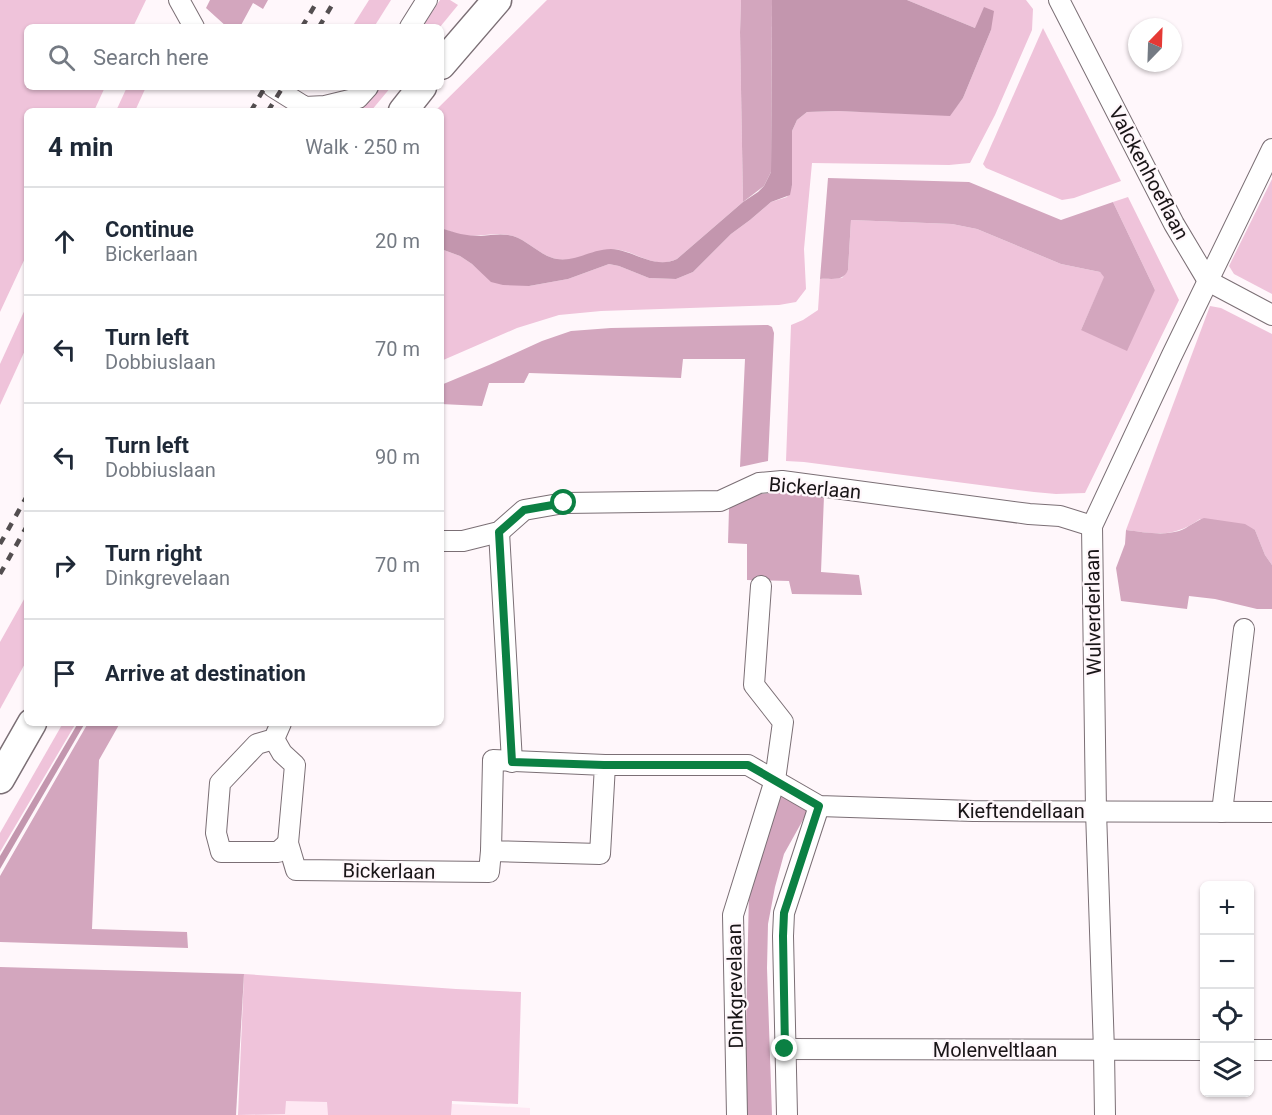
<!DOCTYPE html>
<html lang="en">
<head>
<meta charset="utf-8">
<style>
	body { margin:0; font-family:Roboto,sans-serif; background:#f6f6f7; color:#1f2937 }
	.controls { position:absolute; right:18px; bottom:18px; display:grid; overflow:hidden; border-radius:9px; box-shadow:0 2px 4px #0004 }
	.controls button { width:54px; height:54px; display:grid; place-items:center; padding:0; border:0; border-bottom:2px solid #e0e1e3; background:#fff; color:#1f2937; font:30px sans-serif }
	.compass { position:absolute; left:1128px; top:18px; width:54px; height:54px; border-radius:50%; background:#fff; box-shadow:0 2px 4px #0004; rotate:23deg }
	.stop { position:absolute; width:18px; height:18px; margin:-14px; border:4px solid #0b8043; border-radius:50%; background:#fff }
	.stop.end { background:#0b8043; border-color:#fff; box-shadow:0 2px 6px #0008 }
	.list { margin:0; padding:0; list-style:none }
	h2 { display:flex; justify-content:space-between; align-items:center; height:78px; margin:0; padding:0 24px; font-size:26px }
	h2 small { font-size:20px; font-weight:400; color:#747a83 }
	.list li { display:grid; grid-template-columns:39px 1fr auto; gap:18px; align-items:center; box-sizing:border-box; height:108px; padding:0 24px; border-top:2px solid #e0e1e3 }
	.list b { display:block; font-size:22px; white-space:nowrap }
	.list p { margin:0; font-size:20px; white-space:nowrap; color:#747a83 }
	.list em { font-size:20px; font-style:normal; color:#747a83 }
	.icon { flex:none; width:33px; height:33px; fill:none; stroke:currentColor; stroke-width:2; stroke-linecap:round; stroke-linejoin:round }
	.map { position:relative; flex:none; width:1272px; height:1115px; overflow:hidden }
	.search { position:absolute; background:#fff; box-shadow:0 2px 4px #0004; left:24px; top:24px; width:420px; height:66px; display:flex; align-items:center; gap:15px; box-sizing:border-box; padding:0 21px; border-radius:9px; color:#747a83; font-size:22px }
	.panel { position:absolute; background:#fff; box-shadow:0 2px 4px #0004; left:24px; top:108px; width:420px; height:618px; border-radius:9px }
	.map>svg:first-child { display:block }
</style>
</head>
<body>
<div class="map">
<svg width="1272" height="1115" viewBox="0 0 1272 1115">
	<rect width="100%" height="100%" fill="#fff7fb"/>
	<path fill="#fee8f3" d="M243 1093 530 1108V1115H241Z"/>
	<g fill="#efc3da">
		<path d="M0 0H146L133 27H27V87H105L94 111H27V254L0 312Z"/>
		<path d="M369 0H391L374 27H352Z"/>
		<path d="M440 0H450L458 5 440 27H422Z"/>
		<path d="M547 0H741L740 32 743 202 677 259C655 269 640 254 620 250 598 247 578 263 557 259 540 256 529 241 513 236 498 232 482 236 467 236 458 235 450 231 441 228V111H435Z"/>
		<path d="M907 0H1026L1033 9 1032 30 995 115 970 163 949 165 812 163 804 249 806 289 796 302 779 305 601 311 559 315 517 328 441 361V249L460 256 472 264 480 271 529 286 568 279 609 264 619 266 649 278 676 279 693 272 731 234 750 220 771 202 787 197 792 185V131L797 120 807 112 838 111 950 115 963 98 991 30 975 28Z"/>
		<path d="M1043 28 1121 181 1074 198 1062 200 986 168 983 164Z"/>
		<path d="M127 87H146L135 111H116Z"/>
		<path d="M380 87H391L371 111H350C363 107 372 97 380 87Z"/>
		<path d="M1272 179V294L1234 274 1229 266Z"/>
		<path d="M1128 197 1179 300 1085 493 1056 494 1034 492 804 462 786 461 791 325 803 320 818 310 820 279 842 278 848 270 851 220 952 224 977 229 1061 264 1100 272 1105 276 1081 330 1155 290 1113 202Z"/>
		<path d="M27 305V346L0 405V364Z"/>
		<path d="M1210 306 1221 308 1272 334V565L1265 555 1255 530 1200 519C1173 538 1157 534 1126 530Z"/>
		<path d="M27 594V660L0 709V642Z"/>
		<path d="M63 723H76L0 852V833Z"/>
		<path d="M244 974 456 989 521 992 518 1104 452 1101 451 1115H328L327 1102 286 1101 285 1114 238 1115Z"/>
	</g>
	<g fill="#d3a6be">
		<path d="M210 0H268L263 9 253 3 240 27H227L206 8Z"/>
		<path d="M741 0H772L771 172 764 186 743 202 740 32Z"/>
		<path d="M828 178 969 182 1061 220 1113 202 1155 290 1127 351 1081 330 1104 277 1100 272 1061 264 977 229 952 224 851 220 848 270C843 282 832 278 820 279Z"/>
		<path d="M768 325 772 327 774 333 768 461 740 467 745 359H683L681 378 529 373 524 383H489L482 406 441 404V385L489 365 542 341 571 331 611 328Z"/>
		<path d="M786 492 824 496 821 572 859 575 862 595 792 594 789 581 747 580V544L728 543 729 509C746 494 763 493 786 492Z"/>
		<path d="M1204 518 1245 524 1255 530 1265 555 1272 565V609H1257L1215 599 1189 596 1187 609 1121 601 1116 568 1125 544 1126 530C1143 532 1162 536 1179 531 1188 528 1195 521 1204 518Z"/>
		<path d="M88 723H120L99 760 92 929 187 932 188 948 0 942V876Z"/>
		<path d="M782 793 809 809 784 854 775 887 768 924 767 968 772 1115H744L749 892 755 861Z"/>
		<path d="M0 967 244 974 236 1115H0Z"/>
	</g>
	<g fill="#c396ae">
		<path d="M772 0H907L975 28 984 7 994 11 991 30 963 98 950 116 838 111 807 112 797 120 792 131V185L790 195 771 202 750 220 731 234 693 272 676 279 649 278 619 266 609 264 568 279 529 286 503 285 491 282 472 264 460 256 441 249V228C455 233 466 236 481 236 492 235 502 233 513 236 529 241 540 256 557 259 576 262 592 249 611 249 634 250 654 270 677 259L743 202 758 192 764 186 771 172Z"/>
		<path d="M78 723H85L0 869V856Z"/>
	</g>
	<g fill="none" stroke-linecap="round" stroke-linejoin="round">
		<g stroke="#7b6f75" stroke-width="22">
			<g id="street">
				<path d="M179 0 194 27"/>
				<path d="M1059 0 1174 224 1208 281 1272 315"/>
				<path d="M410 27 427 0"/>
				<path d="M273 87 305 107 325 106 358 98 368 87"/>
				<path d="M499 532 512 762"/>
				<path d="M441 541H463L499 532 524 510 564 503 720 501 759 483 782 481 1029 514 1060 516 1092 526"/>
				<path d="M281 723 274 739 257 744 220 783 216 833 221 852H278L288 843"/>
				<path d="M274 739 282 753 295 765 288 843 296 870 489 872 491 851"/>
				<path d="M605 765 600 854 491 851 493 760 605 765H748L819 806 973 811 1272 812"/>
				<path d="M1222 812 1244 629"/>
				<path d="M785 1049 1204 1050"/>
				<path d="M1250 1050H1272"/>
				<path d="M737 1115 733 915 775 780 783 722 754 685 761 586"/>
				<path d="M787 1115 783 936 784 913 819 806"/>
				<path d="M1105 1115 1104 1051 1096 811 1092 526 1172 355 1272 149"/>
			</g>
		</g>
		<g stroke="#7b6f75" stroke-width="31">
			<g id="secondary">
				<path d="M441 65 497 0"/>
				<path d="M403 111 422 87"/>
				<path d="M0 779 32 723"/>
			</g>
		</g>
		<use href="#street" stroke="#fff" stroke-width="20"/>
		<use href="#secondary" stroke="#fff" stroke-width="28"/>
		<g stroke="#534e50" stroke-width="4.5" stroke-dasharray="8 8" stroke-linecap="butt">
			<path d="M302 27 318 0"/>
			<path d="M319 27 335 0"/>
			<path d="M251 111 265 87"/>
			<path d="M268 111 283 87"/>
			<path d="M0 544 27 496"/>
			<path d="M0 574 27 526"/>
		</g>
	</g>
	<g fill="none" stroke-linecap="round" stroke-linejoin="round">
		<path stroke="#0b8043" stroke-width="8" d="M564 503 524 510 499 532 512 762 604 765H748L819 806 784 913 783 936 785 1049"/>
	</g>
	<g text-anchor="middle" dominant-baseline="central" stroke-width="4.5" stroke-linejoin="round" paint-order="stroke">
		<g font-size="20" fill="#191517" stroke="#fff7fb">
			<text transform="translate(1149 173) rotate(62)">Valckenhoeflaan</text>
			<text transform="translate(815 488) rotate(5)">Bickerlaan</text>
			<text transform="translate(1093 612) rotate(-91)">Wulverderlaan</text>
			<text x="1021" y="811">Kieftendellaan</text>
			<text transform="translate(389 871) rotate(1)">Bickerlaan</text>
			<text transform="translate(735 986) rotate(-91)">Dinkgrevelaan</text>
			<text x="995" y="1050">Molenveltlaan</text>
		</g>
	</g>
</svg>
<div class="controls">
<button>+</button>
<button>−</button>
<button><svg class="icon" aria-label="locate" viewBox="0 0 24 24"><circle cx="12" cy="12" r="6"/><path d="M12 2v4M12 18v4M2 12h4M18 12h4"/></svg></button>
<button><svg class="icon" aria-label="layers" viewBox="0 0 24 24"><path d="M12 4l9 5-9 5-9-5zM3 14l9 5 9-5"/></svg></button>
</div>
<svg class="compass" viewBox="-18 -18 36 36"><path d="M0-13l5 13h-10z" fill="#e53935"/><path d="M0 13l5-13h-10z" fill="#747a83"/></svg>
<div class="stop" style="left:564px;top:503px"></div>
<div class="stop end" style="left:785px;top:1049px"></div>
<div class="search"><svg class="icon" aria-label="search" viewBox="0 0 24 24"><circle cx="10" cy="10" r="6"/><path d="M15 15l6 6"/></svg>Search here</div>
<section class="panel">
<h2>4 min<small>Walk · 250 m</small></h2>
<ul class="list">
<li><svg class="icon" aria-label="ahead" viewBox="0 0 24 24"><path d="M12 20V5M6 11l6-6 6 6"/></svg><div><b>Continue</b><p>Bickerlaan</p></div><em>20 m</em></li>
<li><svg class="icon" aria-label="left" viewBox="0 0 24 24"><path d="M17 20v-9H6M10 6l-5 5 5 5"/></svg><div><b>Turn left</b><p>Dobbiuslaan</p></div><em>70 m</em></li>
<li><svg class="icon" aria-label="left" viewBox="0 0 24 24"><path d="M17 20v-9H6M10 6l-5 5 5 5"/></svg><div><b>Turn left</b><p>Dobbiuslaan</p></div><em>90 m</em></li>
<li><svg class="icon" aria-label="right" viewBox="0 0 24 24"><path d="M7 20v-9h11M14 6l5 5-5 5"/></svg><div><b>Turn right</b><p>Dinkgrevelaan</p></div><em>70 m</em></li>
<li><svg class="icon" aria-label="arrive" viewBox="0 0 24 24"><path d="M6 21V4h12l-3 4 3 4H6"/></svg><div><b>Arrive at destination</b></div></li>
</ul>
</section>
</div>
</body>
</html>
